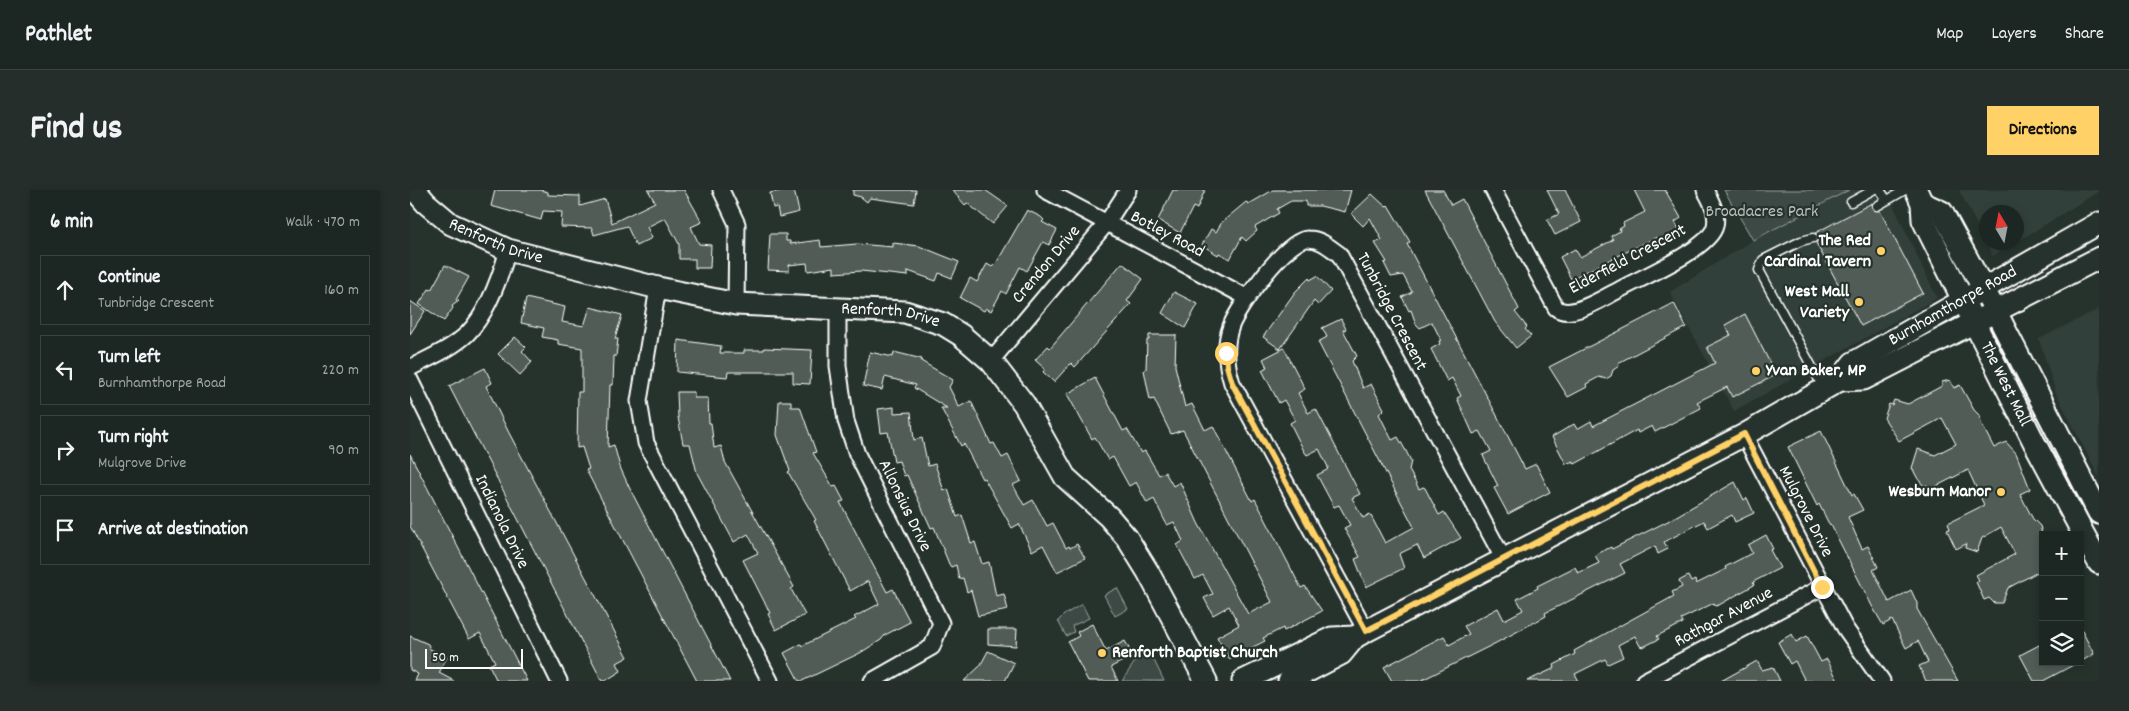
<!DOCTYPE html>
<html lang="en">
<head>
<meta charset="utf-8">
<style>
	body { margin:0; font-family:Dekko,sans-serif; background:#252e2a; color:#f1f3f6 }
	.controls { position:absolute; right:15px; bottom:15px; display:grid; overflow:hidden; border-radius:0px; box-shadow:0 2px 8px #0003 }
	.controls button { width:45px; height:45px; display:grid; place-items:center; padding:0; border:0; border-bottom:1px solid #3a4340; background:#1c2622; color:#f1f3f6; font:25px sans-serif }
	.compass { position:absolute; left:1569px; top:15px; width:45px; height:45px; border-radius:50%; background:#1c2622; box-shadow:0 2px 8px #0003; rotate:350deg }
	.scale { position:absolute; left:15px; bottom:12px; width:98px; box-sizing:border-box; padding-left:5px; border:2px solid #fff; border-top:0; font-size:14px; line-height:18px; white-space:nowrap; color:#fff; -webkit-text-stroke:4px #26332d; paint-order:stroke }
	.stop { position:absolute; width:15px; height:15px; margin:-11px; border:4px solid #ffd166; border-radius:50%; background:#fff }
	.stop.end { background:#ffd166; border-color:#fff; box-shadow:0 1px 5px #0008 }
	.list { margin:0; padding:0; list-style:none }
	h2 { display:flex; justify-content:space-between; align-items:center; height:65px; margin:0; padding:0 20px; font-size:21px }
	h2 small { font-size:16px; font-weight:400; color:#a0a5a5 }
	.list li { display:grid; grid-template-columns:32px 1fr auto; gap:15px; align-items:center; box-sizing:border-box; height:70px; margin:0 10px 10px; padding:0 10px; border:1px solid #3a4340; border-radius:0px }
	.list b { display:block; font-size:19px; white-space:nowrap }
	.list p { margin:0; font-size:16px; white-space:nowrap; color:#a0a5a5 }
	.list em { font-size:16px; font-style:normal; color:#a0a5a5 }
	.icon { flex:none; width:28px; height:28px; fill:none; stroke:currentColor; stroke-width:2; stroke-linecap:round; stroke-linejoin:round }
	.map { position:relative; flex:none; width:1689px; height:491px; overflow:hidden; border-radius:0px }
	header { display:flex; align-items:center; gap:30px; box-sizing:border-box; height:70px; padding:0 25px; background:#1c2622; border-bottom:1px solid #3a4340 }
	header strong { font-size:24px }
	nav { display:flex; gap:28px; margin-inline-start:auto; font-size:18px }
	.intro { display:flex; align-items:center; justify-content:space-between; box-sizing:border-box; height:120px; padding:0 30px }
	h1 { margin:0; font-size:35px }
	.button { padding:12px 22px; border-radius:0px; background:#ffd166; color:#111; font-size:18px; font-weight:700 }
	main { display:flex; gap:30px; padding:0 30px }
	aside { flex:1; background:#1c2622; border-radius:0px; box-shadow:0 2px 8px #0003 }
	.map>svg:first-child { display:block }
</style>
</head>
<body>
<header>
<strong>Pathlet</strong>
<nav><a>Map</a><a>Layers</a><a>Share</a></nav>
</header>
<div class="intro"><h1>Find us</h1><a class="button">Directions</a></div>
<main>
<aside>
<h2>6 min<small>Walk · 470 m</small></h2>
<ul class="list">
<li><svg class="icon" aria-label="ahead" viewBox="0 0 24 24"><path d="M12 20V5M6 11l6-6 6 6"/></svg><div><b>Continue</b><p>Tunbridge Crescent</p></div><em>160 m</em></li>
<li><svg class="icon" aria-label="left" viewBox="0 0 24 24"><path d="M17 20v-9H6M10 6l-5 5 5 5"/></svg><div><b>Turn left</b><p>Burnhamthorpe Road</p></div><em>220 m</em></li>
<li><svg class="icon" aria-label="right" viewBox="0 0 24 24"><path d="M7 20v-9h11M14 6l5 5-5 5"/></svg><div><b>Turn right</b><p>Mulgrove Drive</p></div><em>90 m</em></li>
<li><svg class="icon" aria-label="arrive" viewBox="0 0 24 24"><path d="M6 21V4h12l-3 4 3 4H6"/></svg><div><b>Arrive at destination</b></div></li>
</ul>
</aside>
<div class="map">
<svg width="1689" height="491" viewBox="0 0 1689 491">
	<rect width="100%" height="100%" fill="#26332d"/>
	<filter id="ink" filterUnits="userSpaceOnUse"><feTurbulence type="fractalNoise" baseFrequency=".02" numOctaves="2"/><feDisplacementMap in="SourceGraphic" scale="10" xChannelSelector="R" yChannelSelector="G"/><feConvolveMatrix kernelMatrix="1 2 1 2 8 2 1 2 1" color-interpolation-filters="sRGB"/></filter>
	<g filter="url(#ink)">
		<g fill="#333f3a">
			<path d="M1439 0H1476L1527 108 1324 221 1260 102 1343 50Z"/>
			<path d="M1549 0H1689V1L1607 52 1606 22H1576V52L1605 53 1583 66Z"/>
			<path d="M1689 119V287L1646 203 1629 149Z"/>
		</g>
		<g fill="#3e4944" stroke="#9ea4a2">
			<path d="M1314 0H1439L1343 50Z"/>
			<path d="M707 398 718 419 705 426 694 405Z"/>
			<path d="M672 414 679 428 662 436 664 442 656 446 648 431 654 425Z"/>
			<path d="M739 460 754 491H712L728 467Z"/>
		</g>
		<g fill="#515c57" stroke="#fff">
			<path d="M85 0H130L138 2V5L170 6V16L195 9 202 33 245 12 238 0H274L292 32 281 37 289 54 301 55 300 78H285V69H269V54L255 28 237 37 242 48 226 56 217 36 184 45 182 38 151 37 152 22 133 21 131 30 81 16Z"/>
			<path d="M375 0H384L389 22 369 27 367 17 363 18 360 3Z"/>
			<path d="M443 0H506L504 14 460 8 457 12 451 7 443 5Z"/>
			<path d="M542 0H575L598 16 583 34 557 13 555 15Z"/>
			<path d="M763 0H795L787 19 783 17 770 43 748 30Z"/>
			<path d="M863 0H941L935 22 910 16H896V11H881L867 19 869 23 845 37 847 41 836 51 832 47 820 69 809 63 808 65 792 55 801 39 806 42 812 32 836 12 839 14Z"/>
			<path d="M1015 0H1033L1041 15 1052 9 1109 119 1105 122 1117 137 1115 139 1121 146 1106 158 1085 132Z"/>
			<path d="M1137 0H1155L1171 32 1145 45 1137 30 1149 24Z"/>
			<path d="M1224 0H1255L1271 28 1265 32 1270 41 1249 52 1247 47 1161 89 1150 67 1165 59 1170 67 1203 50 1201 46 1210 41 1209 39 1214 36 1213 33 1235 22Z"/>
			<path d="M962 4 976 17 978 15 1000 52 997 54 1115 279 1126 274 1140 302 1098 324 1084 298 1088 296 1074 268 1073 265 1081 261 1070 241 1063 244 1047 208 1051 206 1042 188 1037 191 1021 159 1030 154 1029 151 1031 150 1022 132 1010 138 1006 134 1001 120 999 121 992 107 1002 102 993 85 981 87 974 73 977 72 965 53 972 50 960 28 953 36 941 24Z"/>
			<path d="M1462 13V18L1470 21 1513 103 1451 136 1406 53 1409 47 1405 43Z"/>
			<path d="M617 20 631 27 634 30 632 32 647 40 639 55 633 52 617 81 610 77 596 104 592 101 581 121 576 118 574 121 550 108 560 88 567 92 577 74 582 77 587 72Z"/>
			<path d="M360 44H376V51H380V54L410 50 411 57 447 54 483 57V53L509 56 549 72 542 88 529 83 526 91 498 81V86L451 81 424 83V77L398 81 397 73 379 75V81L358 80Z"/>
			<path d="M712 73 733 89 717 111 721 114 665 177 661 173 644 192 633 182 635 179 625 170 638 156 640 158Z"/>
			<path d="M35 75 59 87 46 110 49 111 42 116 43 118 34 131 9 114 19 99 21 100Z"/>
			<path d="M907 86 921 101 908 115 904 111 870 159 853 147 885 102 899 88 900 90Z"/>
			<path d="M764 102 788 114 775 138 752 123Z"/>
			<path d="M116 108 155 117 152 132 174 136 180 117 212 125 205 149H208L206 166H204L203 195H200L198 257 204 255 210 277 219 297 320 491H287L176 280 179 279 172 257 167 258 168 202H172V158L148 154V150L132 147 134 138 111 133Z"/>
			<path d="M0 111 15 121 0 144Z"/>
			<path d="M1264 113 1276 137 1208 173 1209 176 1203 180 1201 186 1196 189 1189 187 1176 194 1177 197 1158 207 1139 177Z"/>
			<path d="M1335 124 1366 185 1322 207 1317 197 1287 212 1291 218 1245 242 1242 236 1228 243 1227 240 1165 274 1163 271 1156 274 1142 247 1164 234 1167 239 1181 231 1183 236 1305 173 1297 157 1321 145 1315 135Z"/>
			<path d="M931 129 936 139 933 140 947 166 942 171 953 198 961 194 974 219 969 224 982 250 988 247 996 261 1001 271 999 280 1009 299 1013 297 1015 298 1029 325 1034 322 1051 348 1014 368 1007 355 989 364 994 378 956 397 945 369 950 367 934 338 940 335 929 315 924 317 907 285 917 280 918 277 909 259 897 265 894 261 880 233 885 230 874 210 869 213 852 180 857 177 853 169 874 158 895 199 888 203 898 223 906 219 950 304 942 308 953 328 960 324 975 353 1004 337 908 152 917 147 912 138Z"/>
			<path d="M739 145H766L765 176 775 217 782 214 795 240 803 236 842 311 845 309 891 398 895 396 912 421 874 441 873 438 853 448 855 451 819 469 807 447 829 435 819 416 803 425 794 408 803 404 793 385 785 389 767 355 773 351 764 332 757 335 744 309 737 313 726 292 719 296 703 267 698 270 685 247 682 249 657 204 685 188 713 241 717 239 731 263 735 261 749 285 755 282 763 296 770 292 788 333 838 424 862 412 773 240 761 244 744 209 740 210 734 180 736 179 737 150H739Z"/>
			<path d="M105 147 116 157 112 161 122 172 110 185 88 164Z"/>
			<path d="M268 150 311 156 310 163H334V160H354V158L402 160 400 194 383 193V182H318L317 187 267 182Z"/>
			<path d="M460 162 483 167 484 162 512 169 511 171 543 190 539 197 549 217 561 211 581 254 584 253 592 268 598 265 611 291 603 295 613 313 614 315 623 310 637 336 643 333 656 358 659 356 660 358 667 354 675 368 647 382 633 355 622 361 609 334 602 338 574 288 572 289 554 254 551 256 531 218H537L504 198 506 195 475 187 472 200 453 196Z"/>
			<path d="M75 178 82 193 76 196 99 243 218 467 207 473 211 481 195 491H192L39 196Z"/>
			<path d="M1540 190 1544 198 1550 195 1564 220 1570 226 1571 233 1584 258 1596 252 1606 263 1620 299 1610 304 1623 329 1630 336 1633 347V379L1598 398 1592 413H1584L1579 408 1574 410 1566 392 1569 390 1566 385 1605 364 1591 337 1572 348 1567 362 1555 358 1556 354 1546 359 1537 340 1540 339 1538 333 1574 315 1558 280 1519 300 1517 295 1514 296 1508 289 1502 278 1508 259 1525 265 1546 254 1532 228 1489 251 1474 228 1479 214 1482 215 1484 210 1498 214 1532 196V192Z"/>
			<path d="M267 202H284V208H298L299 233H301L304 258 311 256 315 272 384 397 381 399 395 425 366 440 358 424 360 423 333 370 348 363 338 344 324 352 287 283 280 254H273L268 227Z"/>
			<path d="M369 211H381V217H390L406 262 403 263 423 297 426 296 434 311 430 312 477 402 483 399 500 432 475 445 471 450 450 463 392 491H389L374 463 391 454 392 456 446 429 444 427 469 414 458 391 440 401 404 331 406 330 378 282 380 281 367 245Z"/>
			<path d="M484 217V223L501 222 504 250 512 248 518 276 525 274 534 301 538 299 547 327 552 325 561 353 565 352 572 374 579 372 586 406 594 404 598 420 568 426 561 400 557 402 553 388 549 389 546 375 541 377 539 374 524 337 521 338 497 285 494 286 489 271 484 272 478 242 471 243 468 219Z"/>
			<path d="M1411 241 1442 305 1444 304 1453 320 1438 327 1452 359 1458 356 1468 377 1463 380 1479 412 1501 400 1507 413V419L1548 491H1516L1509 476 1518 472 1508 451 1496 458 1482 430 1473 435 1462 416 1421 335 1420 336 1409 314 1407 316 1378 257Z"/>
			<path d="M0 264 53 367 117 491H87L79 475 85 472 70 443 59 449 0 336Z"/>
			<path d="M1325 292 1334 310 1337 308 1344 323 1325 332 1322 325 1298 338 1294 331 1254 352 1258 359 1248 364 1245 356 1210 374 1215 383 1135 423 1136 426 1086 453 1010 491H982L974 477 1034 446 1039 455 1059 444 1054 436 1088 418 1094 430 1113 420 1107 409 1128 398 1127 396 1165 377 1168 383 1189 373 1185 365 1201 357 1202 359 1258 331Z"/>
			<path d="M1356 345 1363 359 1360 360 1370 378 1343 392 1344 395 1309 415 1305 416 1304 413 1271 429 1273 433 1247 446 1249 449 1233 457 1230 456 1225 446 1208 455 1213 467 1198 474 1195 469 1165 484 1169 491H1117L1145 478 1144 475 1165 464 1164 461 1264 406 1262 402 1272 397 1269 391 1278 386 1281 392 1285 390 1286 394 1316 379 1315 377 1342 363 1338 355Z"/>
			<path d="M682 434 696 461 715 451 723 466 701 477 708 491H678L658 452 669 446 667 442Z"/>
			<path d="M1670 437 1684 464 1670 472Z"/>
			<path d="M578 439H607L606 456 578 454Z"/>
			<path d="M1382 444 1386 452 1397 446 1411 472 1417 469 1428 491H1395L1385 471 1380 474 1368 452Z"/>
			<path d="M0 446 18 454 20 459 37 467 29 483 44 491H5L8 484 0 480Z"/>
			<path d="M1633 453V472H1669L1633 491H1624L1610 465Z"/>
			<path d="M578 461 604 473 595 491H554L570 476Z"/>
			<path d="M1347 471 1352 480 1363 477 1370 491H1311Z"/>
		</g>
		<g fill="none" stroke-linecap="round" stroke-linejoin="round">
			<g stroke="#fff" stroke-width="11">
				<g id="lane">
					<path d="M1470 0 1477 10"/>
					<path d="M1441 12 1463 0"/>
					<path d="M1467 16 1495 0"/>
					<path d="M1403 48 1391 51 1353 70 1349 80 1413 197"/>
				</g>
			</g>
			<g stroke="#fff" stroke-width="19">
				<g id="street">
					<path d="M311 0 327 34 326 114"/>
					<path d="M635 0 836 107"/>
					<path d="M1083 0 1146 118C1161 130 1194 107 1209 100 1230 88 1300 59 1305 36 1308 23 1301 11 1295 0"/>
					<path d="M248 98 229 211 236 253 360 491"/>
					<path d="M428 118V176L436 231 447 264 531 433 522 457 462 491"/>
					<path d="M581 171 696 34 718 0"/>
					<path d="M0 178C19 168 41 159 57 144 78 123 90 88 98 60"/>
					<path d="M0 190 149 491"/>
					<path d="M1334 245 1435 438 1472 491"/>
					<path d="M956 441 822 193C816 174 814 155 821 136 828 117 877 48 898 49 911 49 919 57 929 64L1093 368"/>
					<path d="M1234 491 1412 397"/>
				</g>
			</g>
			<g stroke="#fff" stroke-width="25">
				<g id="secondary">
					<path id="s1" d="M5 0 16 13 41 34 98 60 248 98 326 114 495 122 533 134 551 145 581 171 614 214 655 287 699 327 717 348 738 382 796 491"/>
					<path id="s2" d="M1506 0 1512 13 1513 30 1624 252 1689 373"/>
					<path d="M1512 13 1532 22 1586 122 1689 323"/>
					<path d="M1430 190 1454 189 1689 68"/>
					<path d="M833 491 922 448 945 447"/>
					<path id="s3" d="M879 491 931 464 945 447 956 441 1334 245 1430 190 1443 173 1689 33"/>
				</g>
			</g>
			<use href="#lane" stroke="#26332d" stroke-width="8"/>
			<use href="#street" stroke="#26332d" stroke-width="15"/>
			<use href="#secondary" stroke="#26332d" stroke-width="21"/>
		</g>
	</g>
	<g fill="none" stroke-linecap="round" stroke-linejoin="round" filter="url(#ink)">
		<path stroke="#ffd166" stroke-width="6" d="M816 163 817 176 822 193 956 441 1334 244 1412 397"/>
	</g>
	<g fill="#ffd166" stroke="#26332d" stroke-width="2">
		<circle cx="1471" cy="61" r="5"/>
		<circle cx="1449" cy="112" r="5"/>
		<circle cx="1346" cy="181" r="5"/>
		<circle cx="1591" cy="302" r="5"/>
		<circle cx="692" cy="463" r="5"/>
	</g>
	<g text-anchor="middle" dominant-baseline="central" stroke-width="4.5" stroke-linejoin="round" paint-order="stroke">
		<g font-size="18" fill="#bbbfbe" stroke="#26332d">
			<text x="1352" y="22">Broadacres Park</text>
		</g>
		<g font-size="18" fill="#fff" stroke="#26332d">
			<text transform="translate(757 45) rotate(28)">Botley Road</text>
			<text stroke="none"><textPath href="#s1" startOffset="98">Renforth Drive</textPath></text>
			<text transform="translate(1218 70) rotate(-28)">Elderfield Crescent</text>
			<text transform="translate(637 75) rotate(-50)">Crendon Drive</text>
			<text stroke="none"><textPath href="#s3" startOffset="766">Burnhamthorpe Road</textPath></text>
			<text transform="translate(981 122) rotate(62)">Tunbridge Crescent</text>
			<text stroke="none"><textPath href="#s1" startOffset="502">Renforth Drive</textPath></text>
			<text stroke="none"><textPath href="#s2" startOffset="215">The West Mall</textPath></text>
			<text transform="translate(494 316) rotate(64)">Allonsius Drive</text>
			<text transform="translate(1395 322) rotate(63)">Mulgrove Drive</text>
			<text transform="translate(91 332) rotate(64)">Indianola Drive</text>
			<text transform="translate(1314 428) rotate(-28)">Rathgar Avenue</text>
		</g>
		<g font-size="18" font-weight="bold" fill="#fff" stroke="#26332d" text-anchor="end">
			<text x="1461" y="51">The Red<tspan x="1461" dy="21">Cardinal Tavern</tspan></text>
			<text x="1439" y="102">West Mall<tspan x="1439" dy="21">Variety</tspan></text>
			<text x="1356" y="181" text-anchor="start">Yvan Baker, MP</text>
			<text x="1581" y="302">Wesburn Manor</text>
			<text x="702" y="463" text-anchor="start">Renforth Baptist Church</text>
		</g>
	</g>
</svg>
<div class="controls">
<button>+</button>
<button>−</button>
<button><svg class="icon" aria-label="layers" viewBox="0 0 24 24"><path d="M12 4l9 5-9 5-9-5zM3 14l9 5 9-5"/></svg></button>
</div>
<svg class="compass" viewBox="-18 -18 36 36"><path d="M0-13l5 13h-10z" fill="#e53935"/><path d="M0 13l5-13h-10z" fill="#a0a5a5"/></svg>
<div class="scale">50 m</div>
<div class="stop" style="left:816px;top:163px"></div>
<div class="stop end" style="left:1412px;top:397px"></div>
</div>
</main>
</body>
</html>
